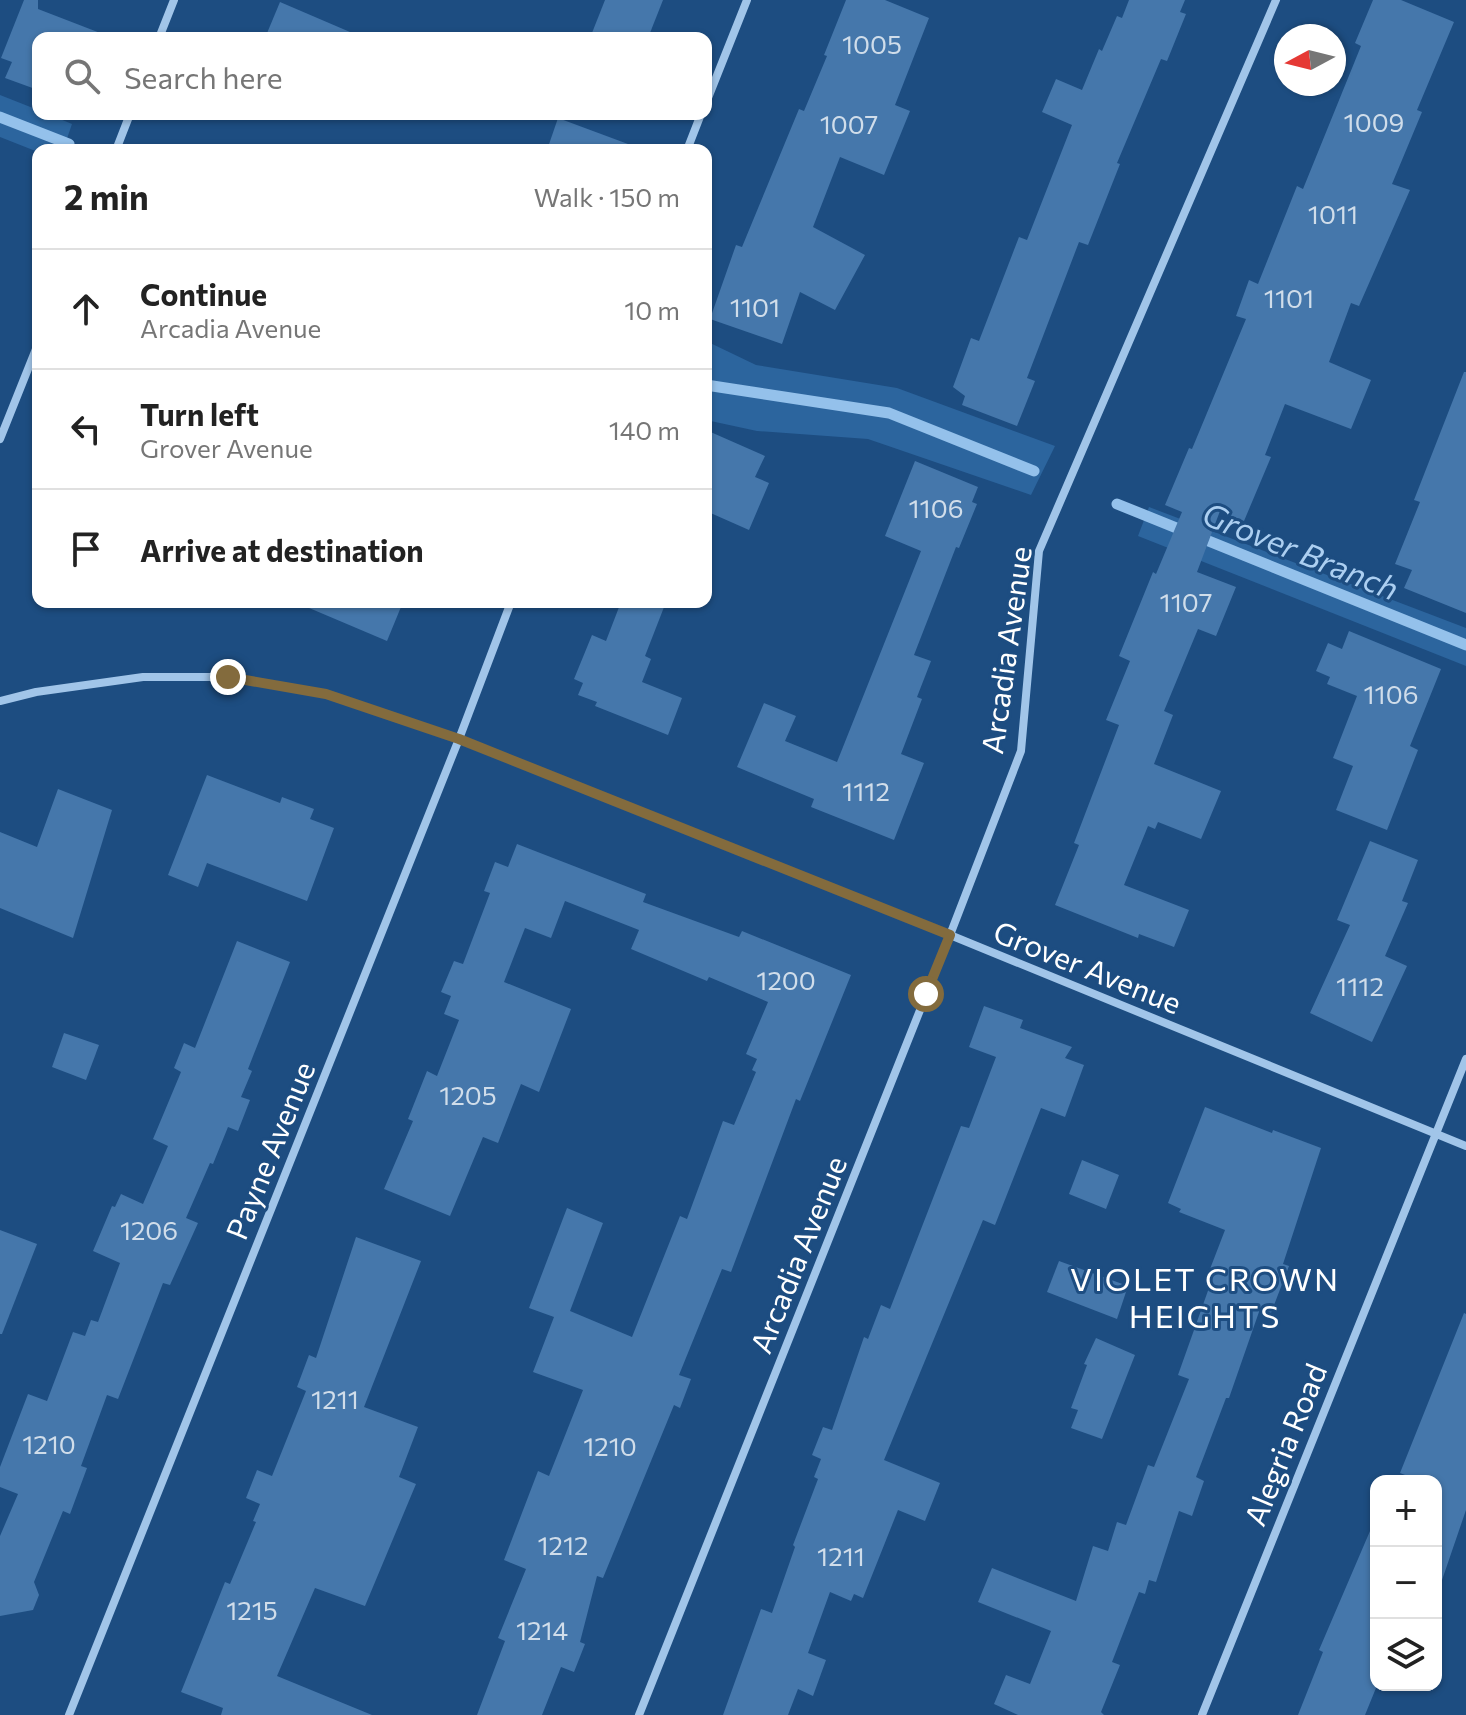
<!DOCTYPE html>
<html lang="en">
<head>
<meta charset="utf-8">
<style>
	body { margin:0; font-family:Commissioner,sans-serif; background:#f6f6f6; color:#222 }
	.controls { position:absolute; right:24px; bottom:24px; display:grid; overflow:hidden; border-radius:16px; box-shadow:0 2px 6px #0004 }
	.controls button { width:72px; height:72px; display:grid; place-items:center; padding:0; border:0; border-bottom:2px solid #e0e0e0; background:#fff; color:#222; font:40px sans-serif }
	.compass { position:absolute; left:1274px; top:24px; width:72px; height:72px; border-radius:50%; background:#fff; box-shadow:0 2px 6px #0004; rotate:263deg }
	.stop { position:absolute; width:24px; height:24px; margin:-18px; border:6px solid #836b3d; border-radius:50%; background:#fff }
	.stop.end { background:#836b3d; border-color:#fff; box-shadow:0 2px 8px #0008 }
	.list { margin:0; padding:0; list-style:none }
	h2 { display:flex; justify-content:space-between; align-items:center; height:104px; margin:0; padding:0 32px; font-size:34px }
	h2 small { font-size:26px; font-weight:400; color:#767676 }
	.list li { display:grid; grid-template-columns:52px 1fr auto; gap:24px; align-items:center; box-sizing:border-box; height:120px; padding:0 32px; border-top:2px solid #e0e0e0 }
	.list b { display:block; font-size:30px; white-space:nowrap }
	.list p { margin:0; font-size:26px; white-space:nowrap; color:#767676 }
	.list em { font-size:26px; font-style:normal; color:#767676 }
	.icon { flex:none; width:44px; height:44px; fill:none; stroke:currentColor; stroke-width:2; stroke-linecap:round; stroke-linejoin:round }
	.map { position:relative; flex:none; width:1466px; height:1715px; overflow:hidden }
	.search { position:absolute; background:#fff; box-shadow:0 2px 6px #0004; left:32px; top:32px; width:680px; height:88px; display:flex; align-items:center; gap:20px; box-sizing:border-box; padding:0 28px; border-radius:16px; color:#767676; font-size:30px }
	.panel { position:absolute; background:#fff; box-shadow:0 2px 6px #0004; left:32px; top:144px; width:680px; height:464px; border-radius:16px }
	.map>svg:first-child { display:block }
</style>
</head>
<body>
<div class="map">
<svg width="1466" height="1715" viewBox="0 0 1466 1715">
	<rect width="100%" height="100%" fill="#1d4d81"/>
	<g fill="#2c659e">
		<path d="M0 95 38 110V114H48L72 124 63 150 38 152 0 137Z"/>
		<path d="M706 341 756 365 897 388 1055 446 1031 495 868 439 757 431 706 420Z"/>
		<path d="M1149 507 1466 628V666L1138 536Z"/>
	</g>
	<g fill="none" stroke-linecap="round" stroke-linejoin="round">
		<g stroke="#94c1eb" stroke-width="11">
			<path d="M0 117 69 144"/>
			<path d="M706 385 889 413 1034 471"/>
			<path d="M1117 504 1466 645"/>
		</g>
	</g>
	<g fill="#4577ab">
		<path d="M24 0H38V9L108 36 107 38H38V90L5 78 12 62 1 58Z"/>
		<path d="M605 0H663L648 38H590Z"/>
		<path d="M846 0H885L929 18 895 105 910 111 884 175 840 157 813 227 865 255 835 310 800 292 782 344 710 319 736 245 742 247 799 109 804 111 827 56 824 55Z"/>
		<path d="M1129 0H1185L1180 12 1186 14 1167 61 1161 59 1117 163 1120 164 1088 245 1079 242 1027 378 1035 381 1017 426 962 405 965 396 953 387 971 338 979 341 1019 237 1027 240 1072 125 1042 112 1056 79 1082 90 1099 49 1102 51 1117 16 1122 18Z"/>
		<path d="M1373 0H1401L1454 22 1417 110 1422 112 1392 184 1410 190 1359 306 1351 303 1329 362 1371 380 1351 429 1285 404 1265 455 1271 457 1244 521 1220 511 1197 572 1236 587 1216 636 1198 629 1164 711 1173 715 1154 764 1221 791 1201 839 1158 822 1155 829 1148 826 1124 885 1189 910 1174 947 1139 934 1138 938 1055 905 1079 845 1074 843 1119 725 1106 720 1130 661 1119 656 1153 572 1156 574 1182 512 1165 505 1189 448 1192 449 1246 319 1236 316 1249 280 1258 284 1297 186 1303 189 1361 46 1355 43Z"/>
		<path d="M280 2 364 38H265Z"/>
		<path d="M558 118 636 147V150H547Z"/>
		<path d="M1464 372H1466V613L1404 588 1412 570 1395 564 1420 502 1414 500Z"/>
		<path d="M706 430 765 456 755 477 769 483 749 530 706 511Z"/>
		<path d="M915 461 978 487 972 502 977 504 959 548 956 547 914 655 931 661 917 697 922 699 901 754 924 763 894 840 811 807 814 799 737 767 764 703 796 716 785 741 837 762 921 551 885 536Z"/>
		<path d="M295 602H403L387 641Z"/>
		<path d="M621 602H666L645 656 651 659 642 682 682 698 668 735 595 706 597 702 578 695 583 683 574 679 592 635 606 641Z"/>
		<path d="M1349 631 1441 669 1410 746 1418 750 1387 830 1336 810 1353 766 1333 758 1357 696 1327 684 1330 677 1316 671 1328 643 1342 649Z"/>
		<path d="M207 775 280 803 282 797 314 809 310 819 334 828 307 901 207 863 198 887 168 875Z"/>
		<path d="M58 789 112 810 73 938 0 908V832L37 847Z"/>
		<path d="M1370 841 1418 860 1402 901 1408 903 1385 956 1407 966 1372 1042 1310 1013 1350 925 1337 920Z"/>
		<path d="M517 844 646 894 643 902 739 937 742 931 851 975 800 1101 796 1099 731 1272 722 1269 679 1375 691 1379 680 1408 674 1405 603 1578 597 1576 580 1642 585 1644 574 1672 561 1667 542 1715H477L505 1641 498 1638 526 1569 504 1560 538 1471 549 1476 583 1390 533 1372 554 1317 529 1308 567 1208 603 1223 570 1311 632 1337 680 1216 687 1219 723 1121 734 1125 756 1072 752 1070 757 1059 746 1054 768 1002 709 977 707 981 631 949 639 930 565 901 551 938 525 928 504 982 571 1009 539 1092 521 1084 498 1143 483 1137 450 1216 384 1189 413 1121 408 1119 427 1071 437 1076 459 1020 444 1014 451 996 441 992 454 961 463 964 490 893 484 891 495 862 508 867Z"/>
		<path d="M237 941 290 962 248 1069 252 1071 241 1097 250 1100 238 1131 228 1127 213 1164 210 1163 186 1218 198 1223 170 1285 163 1283 118 1399 107 1395 81 1466 87 1468 70 1514 63 1511 34 1582 39 1595 33 1610 0 1616V1536L18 1494 0 1487V1467L28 1394 47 1401 73 1332 85 1336 91 1320 98 1322 120 1263 93 1251 112 1206 115 1207 121 1194 143 1204 168 1146 153 1139 181 1072 174 1068 184 1043 195 1048Z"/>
		<path d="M984 1006 1023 1020 1020 1028 1072 1047 1065 1058 1084 1065 1065 1117 1041 1108 995 1225 983 1220 884 1460 940 1483 925 1521 898 1510 863 1598 854 1594 851 1601 830 1592 808 1653 826 1660 813 1696 798 1689 788 1715H723L761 1609 772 1613 795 1547 793 1545 818 1479 814 1477 821 1459 812 1455 823 1427 832 1430 864 1337 868 1339 881 1305 890 1309 961 1126 969 1128 996 1057 969 1047Z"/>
		<path d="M64 1033 99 1045 86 1080 52 1067Z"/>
		<path d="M1205 1107 1272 1133 1273 1130 1321 1148 1283 1264 1289 1266 1271 1313 1260 1309 1229 1398H1226L1196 1477 1204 1481 1192 1516 1179 1511 1156 1582 1149 1580 1145 1594 1139 1592 1112 1662 1120 1665 1101 1712 1104 1715H1018L994 1704 1006 1675 1030 1684 1051 1631 978 1602 992 1568 1076 1601 1093 1546 1108 1551 1117 1522 1126 1525 1148 1465 1154 1467 1189 1379 1178 1375 1215 1271 1210 1269 1225 1230 1179 1212 1181 1209 1168 1203Z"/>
		<path d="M1082 1160 1119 1175 1106 1209 1069 1194Z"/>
		<path d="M0 1230 37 1244 2 1334H0Z"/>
		<path d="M356 1237 421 1261 364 1407 418 1427 399 1477 416 1484 365 1606 315 1588 277 1676 372 1715H221L223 1708 181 1692 225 1582 230 1584 256 1522 253 1521 260 1504 246 1498 257 1470 272 1476 306 1391 297 1387 309 1355 316 1358Z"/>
		<path d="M1059 1261 1128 1286 1117 1319 1047 1292Z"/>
		<path d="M1464 1313 1466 1314V1510L1441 1583 1436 1582V1481H1420L1400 1473Z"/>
		<path d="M1096 1338 1135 1355 1102 1439 1071 1428 1078 1410 1071 1408 1087 1365 1084 1364Z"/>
		<path d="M1376 1517V1688L1365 1715H1298L1323 1652 1319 1650Z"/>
	</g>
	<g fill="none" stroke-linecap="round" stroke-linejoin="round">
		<g stroke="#a1c5e9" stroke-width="8">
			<path d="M159 38 174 0"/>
			<path d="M706 103 747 0"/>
			<path d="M116 150 130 114"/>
			<path d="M687 150 701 114"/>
			<path d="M0 439 38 344"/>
			<path d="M0 701 36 692 143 677H228L326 694 459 739 950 935 1466 1146"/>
			<path d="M69 1715 459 739 511 602"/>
			<path d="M639 1715 950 935 1021 751 1039 551 1276 0"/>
			<path d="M1202 1715 1466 1059"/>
		</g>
	</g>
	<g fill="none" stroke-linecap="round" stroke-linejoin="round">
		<path stroke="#836b3d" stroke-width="10" d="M228 677 326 694 459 739 950 935 926 994"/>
	</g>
	<g text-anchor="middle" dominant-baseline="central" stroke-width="6" stroke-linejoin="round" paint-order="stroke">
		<g font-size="26" fill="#d0ddea">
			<text x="872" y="43">1005</text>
			<text x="1374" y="121">1009</text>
			<text x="849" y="123">1007</text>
			<text x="1333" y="213">1011</text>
			<text x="1289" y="297">1101</text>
			<text x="755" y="306">1101</text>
			<text x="936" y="507">1106</text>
			<text x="1186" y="601">1107</text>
			<text x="1391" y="693">1106</text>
			<text x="866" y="790">1112</text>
			<text x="786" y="979">1200</text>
			<text x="1360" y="985">1112</text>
			<text x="468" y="1094">1205</text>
			<text x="149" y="1229">1206</text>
			<text x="335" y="1398">1211</text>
			<text x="49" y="1443">1210</text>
			<text x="610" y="1445">1210</text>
			<text x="563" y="1544">1212</text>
			<text x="841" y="1555">1211</text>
			<text x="252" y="1609">1215</text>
			<text x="542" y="1629">1214</text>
		</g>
		<g font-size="30" fill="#fff" stroke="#1d4d81">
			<text transform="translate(1005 650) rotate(-82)">Arcadia Avenue</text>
			<text transform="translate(1088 966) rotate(22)">Grover Avenue</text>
			<text transform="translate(269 1150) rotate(-68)">Payne Avenue</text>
			<text transform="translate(797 1254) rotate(-68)">Arcadia Avenue</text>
			<text transform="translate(1284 1444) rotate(-68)">Alegria Road</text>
		</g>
		<g font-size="32" font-style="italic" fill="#accff1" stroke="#1d4d81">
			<text transform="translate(1301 550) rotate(22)">Grover Branch</text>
		</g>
		<g font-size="32" letter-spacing="2" fill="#fff" stroke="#1d4d81">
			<text x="1205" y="1278">VIOLET CROWN<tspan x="1205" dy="37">HEIGHTS</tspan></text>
		</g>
	</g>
</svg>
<div class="controls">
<button>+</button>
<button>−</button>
<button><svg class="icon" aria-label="layers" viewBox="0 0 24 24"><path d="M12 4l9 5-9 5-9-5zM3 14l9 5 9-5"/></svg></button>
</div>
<svg class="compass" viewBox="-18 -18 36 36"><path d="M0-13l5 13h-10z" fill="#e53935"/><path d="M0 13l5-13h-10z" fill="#767676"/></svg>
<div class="stop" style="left:926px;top:994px"></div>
<div class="stop end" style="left:228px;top:677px"></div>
<div class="search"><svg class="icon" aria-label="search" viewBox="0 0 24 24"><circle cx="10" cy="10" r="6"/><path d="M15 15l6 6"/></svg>Search here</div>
<section class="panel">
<h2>2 min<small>Walk · 150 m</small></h2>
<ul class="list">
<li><svg class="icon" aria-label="ahead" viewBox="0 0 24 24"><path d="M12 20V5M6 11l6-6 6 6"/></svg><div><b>Continue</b><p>Arcadia Avenue</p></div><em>10 m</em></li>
<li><svg class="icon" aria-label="left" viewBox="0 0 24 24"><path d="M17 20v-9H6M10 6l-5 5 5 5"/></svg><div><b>Turn left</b><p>Grover Avenue</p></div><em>140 m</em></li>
<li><svg class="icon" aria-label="arrive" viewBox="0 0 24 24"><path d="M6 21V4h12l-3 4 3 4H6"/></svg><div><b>Arrive at destination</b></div></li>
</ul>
</section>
</div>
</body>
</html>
